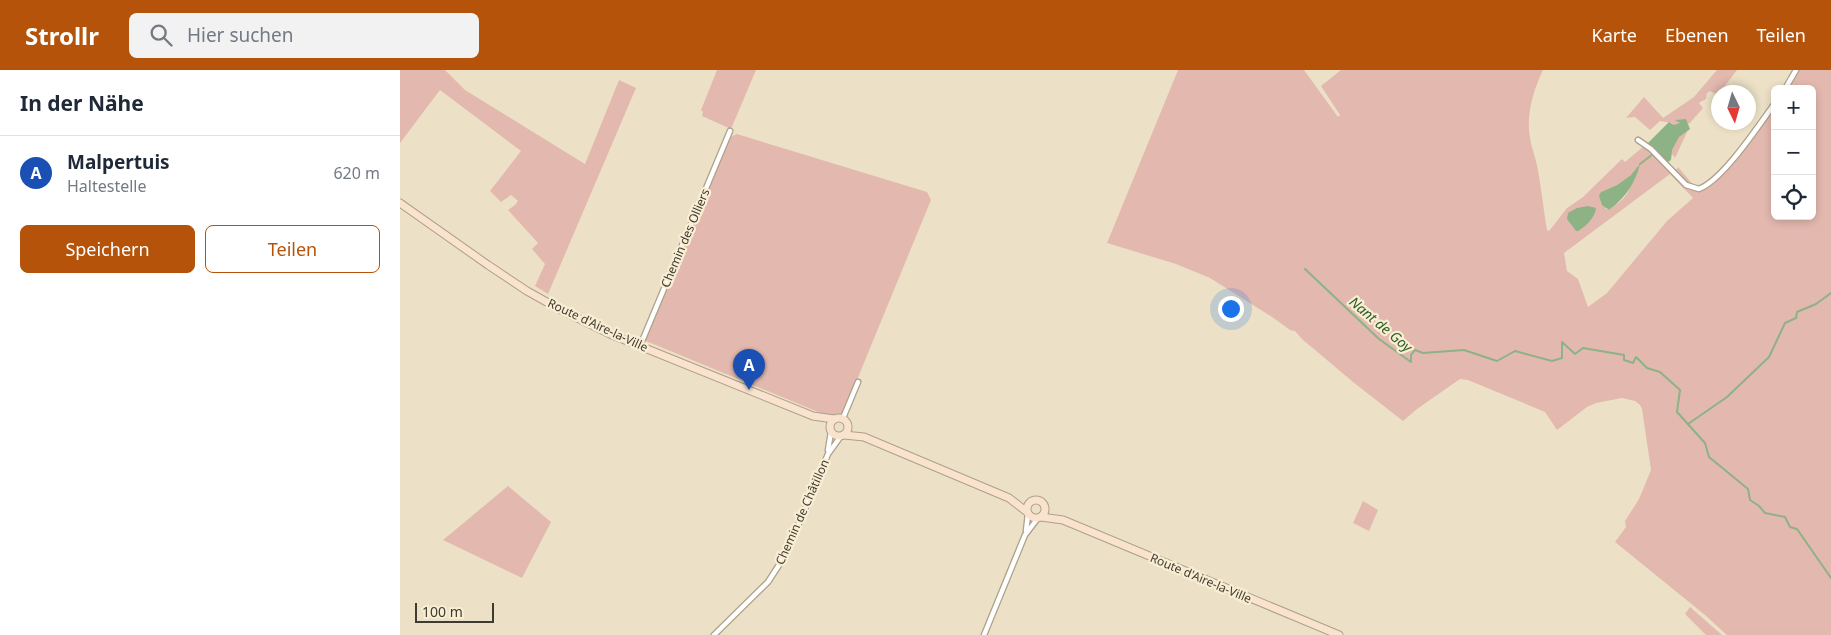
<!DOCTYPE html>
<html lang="de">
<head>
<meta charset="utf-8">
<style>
	body { margin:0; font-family:"Noto Sans",sans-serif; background:#f2f2f3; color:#1f2937 }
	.controls { position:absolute; right:15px; top:15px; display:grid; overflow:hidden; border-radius:8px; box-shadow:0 2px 8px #0003 }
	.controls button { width:45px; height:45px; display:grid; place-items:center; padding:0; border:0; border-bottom:1px solid #e0e1e3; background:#fff; color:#1f2937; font:25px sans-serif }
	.compass { position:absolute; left:1311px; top:15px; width:45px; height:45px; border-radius:50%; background:#fff; box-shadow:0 2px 8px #0003; rotate:175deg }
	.scale { position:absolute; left:15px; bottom:12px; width:79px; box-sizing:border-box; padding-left:5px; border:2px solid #3f3b30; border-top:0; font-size:14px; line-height:18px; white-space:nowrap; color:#3f3b30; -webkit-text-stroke:4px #f9eed4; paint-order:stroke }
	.you { position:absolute; left:830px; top:238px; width:18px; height:18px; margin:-12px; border:4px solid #fff; border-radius:50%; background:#1a73e8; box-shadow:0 0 0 8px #1a73e833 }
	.badge { display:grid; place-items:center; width:32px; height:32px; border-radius:50%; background:#b45309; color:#fff; font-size:16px; font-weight:700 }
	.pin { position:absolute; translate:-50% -41px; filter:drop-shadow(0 1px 2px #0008) }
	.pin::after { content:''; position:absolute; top:26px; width:18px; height:15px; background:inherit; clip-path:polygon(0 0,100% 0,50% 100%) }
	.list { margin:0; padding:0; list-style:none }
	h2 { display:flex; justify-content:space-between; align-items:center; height:65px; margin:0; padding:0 20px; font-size:21px }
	h2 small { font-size:16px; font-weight:400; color:#747a83 }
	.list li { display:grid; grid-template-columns:32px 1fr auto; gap:15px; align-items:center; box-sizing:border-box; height:75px; padding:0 20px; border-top:1px solid #e0e1e3 }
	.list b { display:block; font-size:19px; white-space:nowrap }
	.list p { margin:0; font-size:16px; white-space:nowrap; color:#747a83 }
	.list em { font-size:16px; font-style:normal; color:#747a83 }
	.actions { display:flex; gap:10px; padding:15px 20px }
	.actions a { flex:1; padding:11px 0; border:1px solid #b45309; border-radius:8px; text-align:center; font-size:18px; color:#b45309 }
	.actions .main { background:#b45309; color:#fff }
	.icon { flex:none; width:28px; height:28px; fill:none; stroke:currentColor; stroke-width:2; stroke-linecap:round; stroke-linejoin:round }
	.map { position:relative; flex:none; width:1431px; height:565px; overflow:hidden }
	header { display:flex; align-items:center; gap:30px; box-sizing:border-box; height:70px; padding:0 25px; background:#b45309; color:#fff }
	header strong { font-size:24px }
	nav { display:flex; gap:28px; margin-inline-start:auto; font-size:18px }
	.search { width:350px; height:45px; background:#f2f2f3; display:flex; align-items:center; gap:12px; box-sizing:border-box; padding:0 18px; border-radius:8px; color:#747a83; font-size:19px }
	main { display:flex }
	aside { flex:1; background:#fff }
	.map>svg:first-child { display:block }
</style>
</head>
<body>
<header>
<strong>Strollr</strong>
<div class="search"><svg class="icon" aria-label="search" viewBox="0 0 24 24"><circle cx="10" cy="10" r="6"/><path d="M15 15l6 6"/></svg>Hier suchen</div>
<nav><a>Karte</a><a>Ebenen</a><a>Teilen</a></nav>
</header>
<main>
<aside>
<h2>In der Nähe<small></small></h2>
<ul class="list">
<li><span class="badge" style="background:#1a4fb4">A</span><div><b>Malpertuis</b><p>Haltestelle</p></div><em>620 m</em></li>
</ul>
<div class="actions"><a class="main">Speichern</a><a>Teilen</a></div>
</aside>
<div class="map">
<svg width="1431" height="565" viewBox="0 0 1431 565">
	<rect width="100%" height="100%" fill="#ece1c7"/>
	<g fill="#e3b9af" fill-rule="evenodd">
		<path d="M0 0H45L65 20 185 94 219 10 236 18 148 224 135 216 145 194 132 179 138 173 108 140 115 135 118 131 111 125 101 132 90 121 121 81 40 20 0 73Z"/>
		<path d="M317 0H356L331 59 302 46 303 42 301 40Z"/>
		<path d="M778 0H904L938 47 940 45 921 16 941 0H1143C1133 21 1126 45 1130 68 1131 76 1134 83 1136 91 1141 113 1143 137 1147 160L1149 161 1167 138 1183 127 1222 89 1225 92 1244 76 1253 84 1288 60 1275 88 1272 84 1268 92 1273 99H1277L1278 97 1295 117H1308L1375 37V146H1412V19H1387L1398 0H1431V565H1327L1305 545 1215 472 1226 457 1225 451 1239 429 1251 400 1242 339 1240 335 1235 331 1222 328 1196 333 1187 337 1157 360 1145 342 1068 310 1060 309 1017 339 1003 351 953 312 902 269 895 261 890 260 875 249 810 208 776 194 707 173ZM1270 104 1293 128 1267 151 1207 223 1188 237 1178 209 1167 201 1164 183ZM1231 105C1232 124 1223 130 1209 140L1206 139 1201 122 1217 115Z"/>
		<path d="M1317 0H1337L1318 25 1310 21 1307 23 1306 29 1299 33 1303 38 1289 54 1286 51 1277 50 1280 54 1274 55 1272 53 1260 51 1250 60 1235 47 1226 48 1244 27 1263 48 1294 27Z"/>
		<path d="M337 64 527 122 531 130 445 339 441 344 428 346 246 271V265L330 67Z"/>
		<path d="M108 416 151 452 122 508 43 470Z"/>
		<path d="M963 431 978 440 969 461 953 453Z"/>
		<path d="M1290 537 1322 565H1306L1285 544Z"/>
	</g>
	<g fill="#8cb286">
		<path d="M1286 49 1290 59 1279 67 1272 80 1271 90 1268 92 1261 85 1252 83 1253 79 1248 73 1269 52 1274 55 1280 53 1275 50Z"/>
		<path d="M1240 94C1235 114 1225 128 1209 140L1202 135 1199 126 1201 122 1217 115 1231 105Z"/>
		<path d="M1188 136 1196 138C1195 148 1186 156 1178 161H1176L1167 149 1168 143 1177 138Z"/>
	</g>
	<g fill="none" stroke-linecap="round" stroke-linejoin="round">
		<g stroke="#8cb286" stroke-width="2">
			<path d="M1240 94 1253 84"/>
			<path d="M905 199 979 269 1011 292V285L1015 280 1023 283 1064 280 1097 291 1115 281 1152 291 1162 288V272L1175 284 1183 278 1224 285V290L1233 293 1236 287 1247 298 1260 302 1280 320 1277 342 1305 373 1309 387 1348 419 1350 430 1359 436 1365 443 1385 447 1390 457 1397 459 1431 508"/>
			<path d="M1288 354 1327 327 1369 287 1385 253 1396 248 1397 242 1416 234 1431 223"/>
		</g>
		<g stroke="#aca189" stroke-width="7">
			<g id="minor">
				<path d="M1385 19 1396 0"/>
				<path d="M1238 70 1251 79 1286 115 1299 119C1323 110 1359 55 1375 33"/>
				<path d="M240 276 330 61"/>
				<path d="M443 348 458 312"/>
				<path d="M428 380 431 362"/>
				<path d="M626 461 628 444"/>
				<path d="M314 565 368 512 379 495 389 477 428 384 441 366"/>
				<path d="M584 565 625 465 638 448"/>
			</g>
		</g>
		<g stroke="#aca189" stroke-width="9">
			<g id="secondary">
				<path d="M0 133 88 195 127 221 161 240 210 264 413 346 434 349"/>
				<circle cx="439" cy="357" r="9"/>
				<path d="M444 365 464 367 609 428 627 442"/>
				<circle cx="636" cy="439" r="9"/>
				<path d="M641 447 663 450 939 565"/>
			</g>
		</g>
		<use href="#minor" stroke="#fff" stroke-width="4.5"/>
		<use href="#secondary" stroke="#f9e2ce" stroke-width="7"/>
	</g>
	<g text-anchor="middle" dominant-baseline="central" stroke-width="4.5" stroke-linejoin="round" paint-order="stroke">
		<g font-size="12" fill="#3f3b30" stroke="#f9eed4">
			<text transform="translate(285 168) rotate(-67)">Chemin des Olliers</text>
			<text transform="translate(198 255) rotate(25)">Route d'Aire-la-Ville</text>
			<text transform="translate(402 442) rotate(-66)">Chemin de Châtillon</text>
			<text transform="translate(801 508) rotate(23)">Route d'Aire-la-Ville</text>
		</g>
		<g font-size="14" font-style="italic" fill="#2c5f25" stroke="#f9eed4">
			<text transform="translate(981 254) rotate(40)">Nant de Goy</text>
		</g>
	</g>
</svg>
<div class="controls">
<button>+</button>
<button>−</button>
<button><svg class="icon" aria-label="locate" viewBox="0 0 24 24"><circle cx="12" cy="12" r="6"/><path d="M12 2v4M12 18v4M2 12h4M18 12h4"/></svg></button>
</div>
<svg class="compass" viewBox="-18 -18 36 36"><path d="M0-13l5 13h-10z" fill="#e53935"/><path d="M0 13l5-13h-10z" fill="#747a83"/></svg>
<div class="scale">100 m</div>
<div class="you"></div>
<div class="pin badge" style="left:349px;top:320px;background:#1a4fb4">A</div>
</div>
</main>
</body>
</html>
